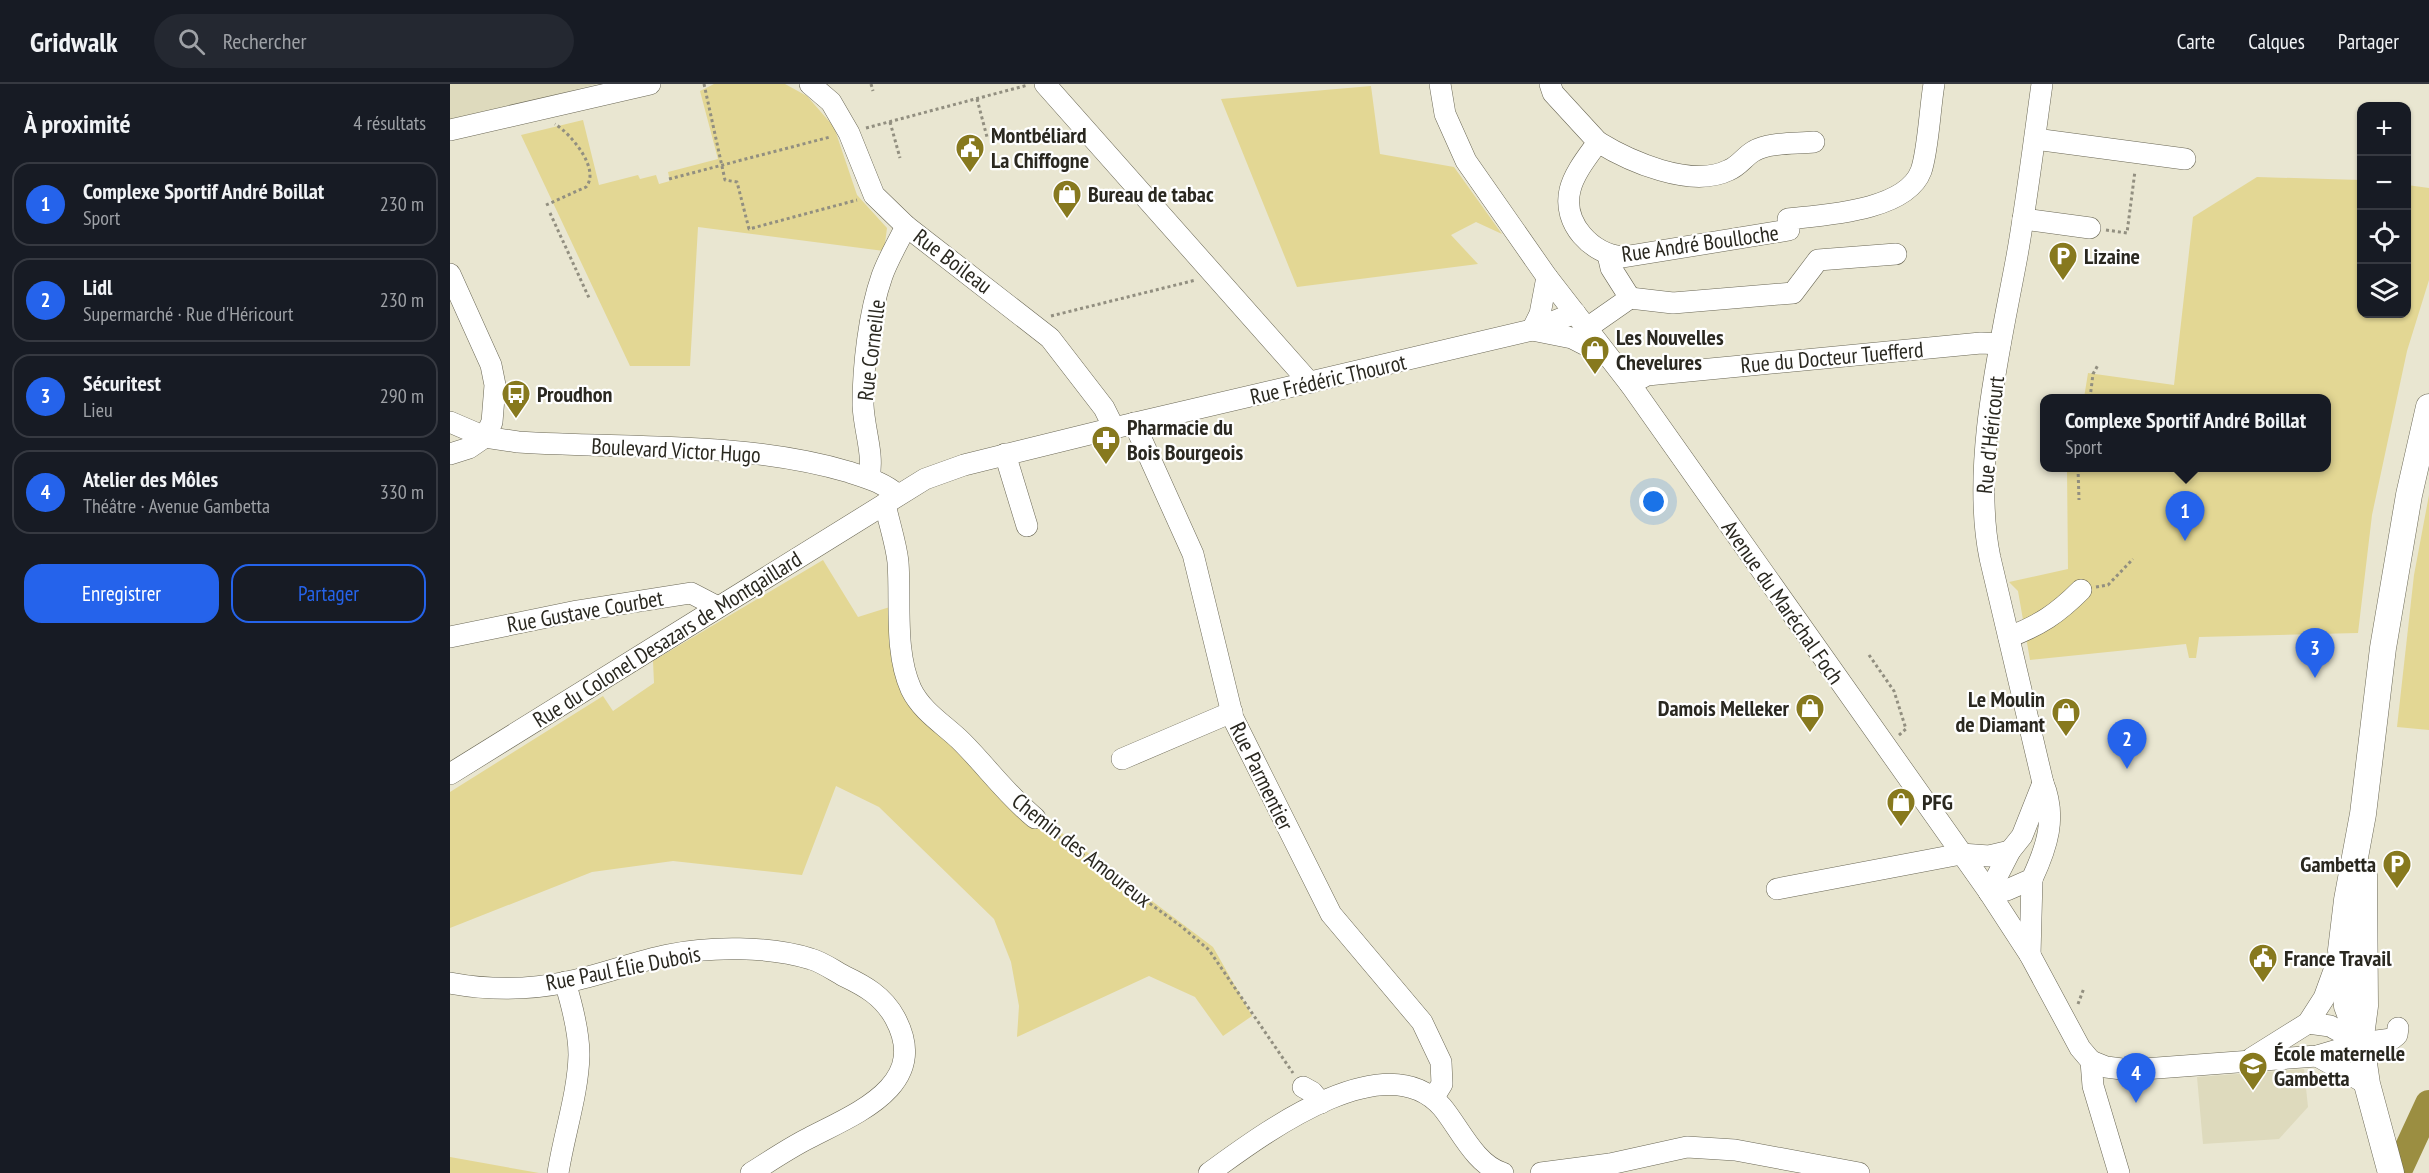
<!DOCTYPE html>
<html lang="fr">
<head>
<meta charset="utf-8">
<style>
	body { margin:0; font-family:"PT Sans Narrow",sans-serif; background:#242831; color:#f1f3f6 }
	.controls { position:absolute; right:18px; top:18px; display:grid; overflow:hidden; border-radius:12px; box-shadow:0 2px 4px #0004 }
	.controls button { width:54px; height:54px; display:grid; place-items:center; padding:0; border:0; border-bottom:2px solid #363941; background:#171b24; color:#f1f3f6; font:30px sans-serif }
	.you { position:absolute; left:1204px; top:418px; width:21px; height:21px; margin:-15px; border:4px solid #fff; border-radius:50%; background:#1a73e8; box-shadow:0 0 0 9px #1a73e833 }
	.badge { display:grid; place-items:center; width:39px; height:39px; border-radius:50%; background:#2563eb; color:#fff; font-size:20px; font-weight:700 }
	.pin { position:absolute; translate:-50% -50px; filter:drop-shadow(0 2px 3px #0008) }
	.pin::after { content:''; position:absolute; top:32px; width:21px; height:18px; background:inherit; clip-path:polygon(0 0,100% 0,50% 100%) }
	.popup { position:absolute; left:1590px; top:310px; width:291px; height:78px; box-sizing:border-box; display:grid; place-content:center; border-radius:12px; background:#171b24; filter:drop-shadow(0 2px 4px #0005); font-size:20px; white-space:nowrap; color:#9ea1a6 }
	.popup b { font-size:22px; color:#f1f3f6 }
	.popup::after { content:''; position:absolute; left:50%; top:100%; margin-left:-12px; border:12px solid transparent; border-top-color:#171b24 }
	.list { margin:0; padding:0; list-style:none }
	h2 { display:flex; justify-content:space-between; align-items:center; height:78px; margin:0; padding:0 24px; font-size:26px }
	h2 small { font-size:20px; font-weight:400; color:#9ea1a6 }
	.list li { display:grid; grid-template-columns:39px 1fr auto; gap:18px; align-items:center; box-sizing:border-box; height:84px; margin:0 12px 12px; padding:0 12px; border:2px solid #363941; border-radius:18px }
	.list b { display:block; font-size:22px; white-space:nowrap }
	.list p { margin:0; font-size:20px; white-space:nowrap; color:#9ea1a6 }
	.list em { font-size:20px; font-style:normal; color:#9ea1a6 }
	.actions { display:flex; gap:12px; padding:18px 24px }
	.actions a { flex:1; padding:14px 0; border:2px solid #2563eb; border-radius:18px; text-align:center; font-size:21px; color:#2563eb }
	.actions .main { background:#2563eb; color:#fff }
	.icon { flex:none; width:33px; height:33px; fill:none; stroke:currentColor; stroke-width:2; stroke-linecap:round; stroke-linejoin:round }
	.map { position:relative; flex:none; width:1979px; height:1089px; overflow:hidden }
	header { display:flex; align-items:center; gap:36px; box-sizing:border-box; height:84px; padding:0 30px; background:#171b24; border-bottom:2px solid #363941 }
	header strong { font-size:28px }
	nav { display:flex; gap:33px; margin-inline-start:auto; font-size:21px }
	.search { width:420px; height:54px; background:#242831; display:flex; align-items:center; gap:15px; box-sizing:border-box; padding:0 21px; border-radius:33px; color:#9ea1a6; font-size:22px }
	main { display:flex }
	aside { flex:1; background:#171b24 }
	.map>svg:first-child { display:block }
</style>
</head>
<body>
<header>
<strong>Gridwalk</strong>
<div class="search"><svg class="icon" aria-label="search" viewBox="0 0 24 24"><circle cx="10" cy="10" r="6"/><path d="M15 15l6 6"/></svg>Rechercher</div>
<nav><a>Carte</a><a>Calques</a><a>Partager</a></nav>
</header>
<main>
<aside>
<h2>À proximité<small>4 résultats</small></h2>
<ul class="list">
<li><span class="badge">1</span><div><b>Complexe Sportif André Boillat</b><p>Sport</p></div><em>230 m</em></li>
<li><span class="badge">2</span><div><b>Lidl</b><p>Supermarché · Rue d'Héricourt</p></div><em>230 m</em></li>
<li><span class="badge">3</span><div><b>Sécuritest</b><p>Lieu</p></div><em>290 m</em></li>
<li><span class="badge">4</span><div><b>Atelier des Môles</b><p>Théâtre · Avenue Gambetta</p></div><em>330 m</em></li>
</ul>
<div class="actions"><a class="main">Enregistrer</a><a>Partager</a></div>
</aside>
<div class="map">
<svg width="1979" height="1089" viewBox="0 0 1979 1089">
	<rect width="100%" height="100%" fill="#e9e6d1"/>
	<g fill="#dedabd">
		<path d="M0 0H147L0 38Z"/>
		<path d="M1854 985 1858 1023 1829 1055 1753 1060 1747 993Z"/>
	</g>
	<g fill="#e3d794">
		<path d="M264 0H335L357 12 384 43 407 111 437 144 434 167 248 143 240 282H180L71 51 133 36 149 101 188 91 190 95 206 91 209 100 220 97 218 88 268 75 250 7Z"/>
		<path d="M921 2 930 70 1004 83 1052 150 1026 138 1001 151 1028 180 847 203 771 15Z"/>
		<path d="M1807 93 1911 96 1912 230H1956L1957 101 1979 104V196L1957 267 1922 431 1908 549 1749 553 1746 574H1739L1736 560 1580 576 1568 507 1559 498 1618 485 1617 384H1876V314H1634L1638 289 1724 301 1743 133Z"/>
		<path d="M1979 411V646L1947 643 1964 491Z"/>
		<path d="M373 476 408 533 443 522 460 614 572 719 763 863 802 932 773 952 745 913 699 892 567 953 569 922 561 878 544 835 429 723 386 702 352 791 223 777 142 788 0 844V708L153 612 163 627 204 599 203 577Z"/>
		<path d="M0 1073 89 1089H0Z"/>
	</g>
	<g fill="none" stroke-linecap="round" stroke-linejoin="round">
		<path stroke="#9b8e41" stroke-width="28" d="M1947 1089 1979 1020"/>
		<g stroke="#6a6755" stroke-width="22">
			<g id="minor">
				<path d="M360 0 381 18 399 49 424 111 456 142 600 254 654 324 664 344"/>
				<path d="M595 0 860 299"/>
				<path d="M990 0 995 30 1016 77 1097 193 1180 300 1539 808 1580 871 1630 964 1641 977 1643 1002 1669 1089"/>
				<path d="M1100 0 1103 9 1148 58C1138 72 1124 89 1120 106 1112 140 1142 170 1173 173L1339 146 1338 135C1374 131 1456 127 1471 87 1478 68 1480 23 1484 0"/>
				<path d="M0 46 200 0"/>
				<path d="M1585 55 1735 75"/>
				<path d="M1148 58C1179 77 1241 105 1279 86 1289 82 1295 72 1304 67 1319 58 1346 60 1364 58"/>
				<path d="M1573 135 1640 144"/>
				<path d="M0 190 41 281 45 301 42 338 35 353 19 364 0 370"/>
				<path d="M1180 214 1223 219 1343 209 1368 176 1446 170"/>
				<path d="M1137 244 1180 214 1161 184 1158 171"/>
				<path d="M1082 246 1122 254 1155 271"/>
				<path d="M1082 246 1090 230 1097 193"/>
				<path d="M1180 300 1197 291 1531 259 1550 260"/>
				<path d="M0 338 35 353 68 358C177 365 294 357 399 388 417 394 433 398 448 411"/>
				<path d="M684 339 743 470 783 634 881 830 972 938 991 978 992 1000 984 1013"/>
				<path d="M555 370 577 442"/>
				<path d="M419 394C424 369 414 346 413 321 413 282 419 229 432 192 438 175 448 159 456 142"/>
				<path d="M435 420C439 439 446 459 448 478 451 519 444 567 461 605 472 628 495 641 512 658 537 683 557 711 585 734"/>
				<path d="M0 553 127 527 241 509 268 523"/>
				<path d="M1559 553C1590 541 1607 530 1631 506"/>
				<path d="M672 675 782 628"/>
				<path d="M0 690 475 395 514 381 664 344 1082 246 1125 229"/>
				<path d="M1327 805 1511 770 1539 772 1560 767"/>
				<path d="M1539 808 1557 806 1582 795C1597 763 1607 733 1593 699L1540 474C1521 382 1550 264 1567 172 1577 115 1584 57 1592 0"/>
				<path d="M1539 808 1560 767 1572 752 1593 699"/>
				<path d="M1580 871 1582 795"/>
				<path d="M0 899C37 906 79 906 117 898 151 891 184 878 218 871 260 862 320 862 361 875 372 878 383 886 394 892 415 902 433 912 445 934 481 1001 407 1029 359 1054 339 1064 320 1077 301 1089"/>
				<path d="M1858 939 1880 942 1911 959"/>
				<path d="M1867 972 1917 1000"/>
				<path d="M1802 974 1858 939 1874 914 1890 870"/>
				<path d="M1641 977 1656 983 1680 986 1867 972 1911 959 1942 955 1947 951 1948 944"/>
				<path d="M853 1003 862 1008 871 1019"/>
				<path d="M108 1089C114 1050 128 1010 129 971 129 947 122 921 115 898"/>
				<path d="M759 1089C809 1053 934 957 992 1023 1009 1043 1025 1081 1053 1089"/>
				<path d="M1091 1089 1160 1080 1237 1063 1285 1066 1409 1089"/>
			</g>
		</g>
		<g stroke="#6a6755" stroke-width="27">
			<g id="major">
				<path d="M1911 952 1915 922 1914 791"/>
				<path d="M1941 1089 1917 1000 1911 959 1897 922 1891 866 1897 816 1913 730 1933 564 1959 411 1979 323"/>
			</g>
		</g>
		<g stroke="#928f80" stroke-width="3" stroke-dasharray="3 3" stroke-linecap="butt">
			<path d="M254 0 275 96 287 98 299 145 407 116"/>
			<path d="M421 0 423 7"/>
			<path d="M527 15 537 53"/>
			<path d="M440 38 450 74"/>
			<path d="M416 44 578 1"/>
			<path d="M219 95 380 53"/>
			<path d="M96 121 136 103C151 85 120 49 105 40"/>
			<path d="M100 129 140 216"/>
			<path d="M1656 146 1677 149 1685 87"/>
			<path d="M601 232 746 196"/>
			<path d="M1640 314 1643 290 1648 281"/>
			<path d="M1628 384 1629 416"/>
			<path d="M1646 503 1658 501 1683 475"/>
			<path d="M1419 571 1444 607 1456 645 1448 652"/>
			<path d="M598 745 732 843 759 866 843 989"/>
			<path d="M1628 920 1634 904"/>
		</g>
		<use href="#minor" stroke="#fff" stroke-width="21"/>
		<use href="#major" stroke="#fff" stroke-width="26"/>
	</g>
	<defs>
		<g id="civic-pin" transform="scale(1.5)"><path d="M0 17L-7.5 6A9.5 9.5 0 1 1 7.5 6Z" fill="#87791e" stroke="#fff"/><path d="M-.6-6.5H3V-4.5H.6V-3L4-1V1h2V6H-6V1h2V-1L-.6-3ZM-1.2 2.5V6h2.4V2.5Z" fill="#fff"/></g>
		<g id="shop-pin" transform="scale(1.5)"><path d="M0 17L-7.5 6A9.5 9.5 0 1 1 7.5 6Z" fill="#87791e" stroke="#fff"/><path d="M-5-2.5h2.3a2.7 3.5 0 0 1 5.4 0H5L5.5 6h-11ZM-1.5-2.5h3a1.5 2.3 0 0 0-3 0Z" fill="#fff"/></g>
		<g id="parking-pin" transform="scale(1.5)"><path d="M0 17L-7.5 6A9.5 9.5 0 1 1 7.5 6Z" fill="#87791e" stroke="#fff"/><path d="M-3.5-5.5H1a3.5 3.5 0 0 1 0 7H-1V5.5H-3.5ZM-1-3.4V-.6H.8a1.4 1.4 0 0 0 0-2.8Z" fill="#fff"/></g>
		<g id="bus-pin" transform="scale(1.5)"><path d="M0 17L-7.5 6A9.5 9.5 0 1 1 7.5 6Z" fill="#87791e" stroke="#fff"/><path d="M-5-6H5V4H4V6H2V4H-2V6H-4V4H-5ZM-3.5-4V0h7V-4ZM-3.5 1.2v1.5H-2V1.2ZM2 1.2v1.5H3.5V1.2Z" fill="#fff"/></g>
		<g id="pharmacy-pin" transform="scale(1.5)"><path d="M0 17L-7.5 6A9.5 9.5 0 1 1 7.5 6Z" fill="#87791e" stroke="#fff"/><path d="M-2-6h4v4h4v4h-4v4h-4v-4h-4v-4h4Z" fill="#fff"/></g>
		<g id="school-pin" transform="scale(1.5)"><path d="M0 17L-7.5 6A9.5 9.5 0 1 1 7.5 6Z" fill="#87791e" stroke="#fff"/><path d="M0-5L7-2L0 1L-7-2ZM-4 1L0 2.5L4 1V4Q0 6-4 4Z" fill="#fff"/></g>
	</defs>
	<g fill-rule="evenodd">
		<use href="#civic-pin" x="520" y="64"/>
		<use href="#shop-pin" x="617" y="110"/>
		<use href="#parking-pin" x="1613" y="172"/>
		<use href="#shop-pin" x="1145" y="266"/>
		<use href="#bus-pin" x="66" y="310"/>
		<use href="#pharmacy-pin" x="656" y="356"/>
		<use href="#shop-pin" x="1360" y="624"/>
		<use href="#shop-pin" x="1616" y="628"/>
		<use href="#shop-pin" x="1451" y="718"/>
		<use href="#parking-pin" x="1947" y="780"/>
		<use href="#civic-pin" x="1813" y="874"/>
		<use href="#school-pin" x="1803" y="982"/>
	</g>
	<g text-anchor="middle" dominant-baseline="central" stroke-width="4.5" stroke-linejoin="round" paint-order="stroke">
		<g font-size="22" font-weight="bold" fill="#2a2820" stroke="#fff" text-anchor="start">
			<text x="541" y="51">Montbéliard<tspan x="541" dy="25">La Chiffogne</tspan></text>
			<text x="638" y="110">Bureau de tabac</text>
			<text x="1634" y="172">Lizaine</text>
			<text x="1166" y="253">Les Nouvelles<tspan x="1166" dy="25">Chevelures</tspan></text>
			<text x="87" y="310">Proudhon</text>
			<text x="677" y="343">Pharmacie du<tspan x="677" dy="25">Bois Bourgeois</tspan></text>
			<text x="1595" y="615" text-anchor="end">Le Moulin<tspan x="1595" dy="25">de Diamant</tspan></text>
			<text x="1339" y="624" text-anchor="end">Damois Melleker</text>
			<text x="1472" y="718">PFG</text>
			<text x="1926" y="780" text-anchor="end">Gambetta</text>
			<text x="1834" y="874">France Travail</text>
			<text x="1824" y="969">École maternelle<tspan x="1824" dy="25">Gambetta</tspan></text>
		</g>
		<g font-size="22" fill="#2a2820" stroke="#fff">
			<text transform="translate(1250 159) rotate(-8)">Rue André Boulloche</text>
			<text transform="translate(503 177) rotate(37)">Rue Boileau</text>
			<text transform="translate(421 266) rotate(-83)">Rue Corneille</text>
			<text transform="translate(1382 273) rotate(-5)">Rue du Docteur Tuefferd</text>
			<text transform="translate(878 295) rotate(-13)">Rue Frédéric Thourot</text>
			<text transform="translate(1540 351) rotate(-84)">Rue d'Héricourt</text>
			<text transform="translate(226 366) rotate(3)">Boulevard Victor Hugo</text>
			<text transform="translate(1333 518) rotate(55)">Avenue du Maréchal Foch</text>
			<text transform="translate(135 527) rotate(-10)">Rue Gustave Courbet</text>
			<text transform="translate(217 555) rotate(-32)">Rue du Colonel Desazars de Montgaillard</text>
			<text transform="translate(812 692) rotate(64)">Rue Parmentier</text>
			<text transform="translate(632 766) rotate(38)">Chemin des Amoureux</text>
			<text transform="translate(173 884) rotate(-11)">Rue Paul Élie Dubois</text>
		</g>
	</g>
</svg>
<div class="controls">
<button>+</button>
<button>−</button>
<button><svg class="icon" aria-label="locate" viewBox="0 0 24 24"><circle cx="12" cy="12" r="6"/><path d="M12 2v4M12 18v4M2 12h4M18 12h4"/></svg></button>
<button><svg class="icon" aria-label="layers" viewBox="0 0 24 24"><path d="M12 4l9 5-9 5-9-5zM3 14l9 5 9-5"/></svg></button>
</div>
<div class="you"></div>
<div class="pin badge" style="left:1735px;top:457px">1</div>
<div class="popup"><b>Complexe Sportif André Boillat</b>Sport</div>
<div class="pin badge" style="left:1677px;top:685px">2</div>
<div class="pin badge" style="left:1865px;top:594px">3</div>
<div class="pin badge" style="left:1686px;top:1019px">4</div>
</div>
</main>
</body>
</html>
